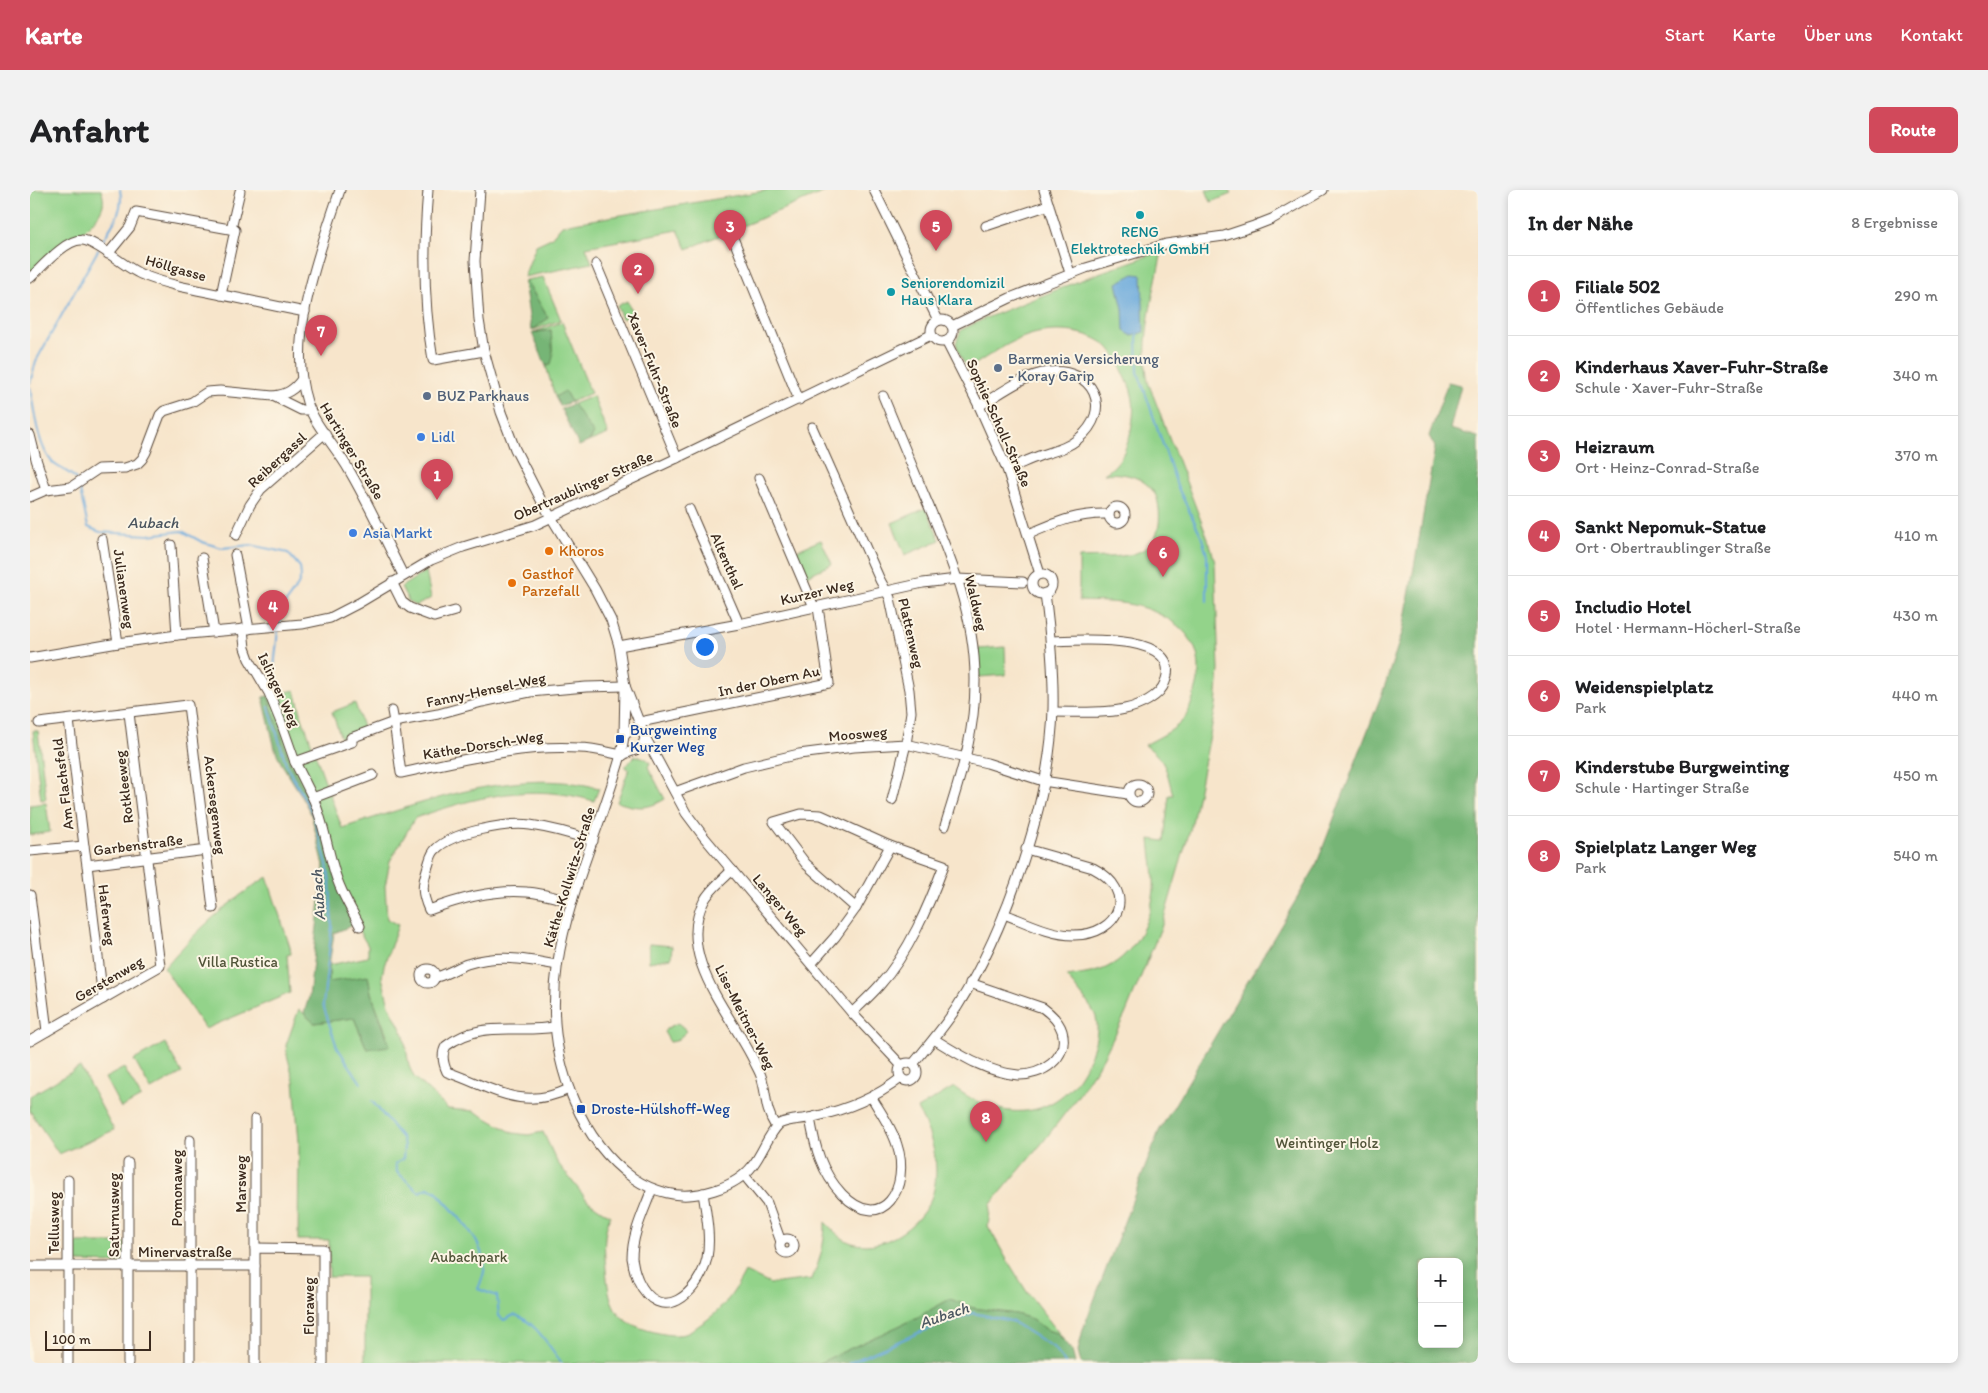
<!DOCTYPE html>
<html lang="de">
<head>
<meta charset="utf-8">
<style>
	body { margin:0; font-family:Itim,sans-serif; background:#f2f2f2; color:#202124 }
	.controls { position:absolute; right:15px; bottom:15px; display:grid; overflow:hidden; border-radius:8px; box-shadow:0 2px 8px #0003 }
	.controls button { width:45px; height:45px; display:grid; place-items:center; padding:0; border:0; border-bottom:1px solid #e0e0e0; background:#fff; color:#202124; font:25px sans-serif }
	.scale { position:absolute; left:15px; bottom:12px; width:106px; box-sizing:border-box; padding-left:5px; border:2px solid #3b2a1e; border-top:0; font-size:14px; line-height:18px; white-space:nowrap; color:#3b2a1e; -webkit-text-stroke:4px #fcf5e5; paint-order:stroke }
	.you { position:absolute; left:674px; top:456px; width:18px; height:18px; margin:-12px; border:4px solid #fff; border-radius:50%; background:#1a73e8; box-shadow:0 0 0 8px #1a73e833 }
	.badge { display:grid; place-items:center; width:32px; height:32px; border-radius:50%; background:#d1495b; color:#fff; font-size:16px; font-weight:700 }
	.pin { position:absolute; translate:-50% -41px; filter:drop-shadow(0 1px 2px #0008) }
	.pin::after { content:''; position:absolute; top:26px; width:18px; height:15px; background:inherit; clip-path:polygon(0 0,100% 0,50% 100%) }
	.list { margin:0; padding:0; list-style:none }
	h2 { display:flex; justify-content:space-between; align-items:center; height:65px; margin:0; padding:0 20px; font-size:21px }
	h2 small { font-size:16px; font-weight:400; color:#757577 }
	.list li { display:grid; grid-template-columns:32px 1fr auto; gap:15px; align-items:center; box-sizing:border-box; height:80px; padding:0 20px; border-top:1px solid #e0e0e0 }
	.list b { display:block; font-size:19px; white-space:nowrap }
	.list p { margin:0; font-size:16px; white-space:nowrap; color:#757577 }
	.list em { font-size:16px; font-style:normal; color:#757577 }
	.map { position:relative; flex:none; width:1448px; height:1173px; overflow:hidden; border-radius:8px }
	header { display:flex; align-items:center; gap:30px; box-sizing:border-box; height:70px; padding:0 25px; background:#d1495b; color:#fff }
	header strong { font-size:24px }
	nav { display:flex; gap:28px; margin-inline-start:auto; font-size:18px }
	.intro { display:flex; align-items:center; justify-content:space-between; box-sizing:border-box; height:120px; padding:0 30px }
	h1 { margin:0; font-size:35px }
	.button { padding:12px 22px; border-radius:8px; background:#d1495b; color:#fff; font-size:18px; font-weight:700 }
	main { display:flex; gap:30px; padding:0 30px }
	aside { flex:1; background:#fff; border-radius:8px; box-shadow:0 2px 8px #0003 }
	.map>svg:first-child { display:block }
</style>
</head>
<body>
<header>
<strong>Karte</strong>
<nav><a>Start</a><a>Karte</a><a>Über uns</a><a>Kontakt</a></nav>
</header>
<div class="intro"><h1>Anfahrt</h1><a class="button">Route</a></div>
<main>
<div class="map">
<svg width="1448" height="1173" viewBox="0 0 1448 1173">
	<rect width="100%" height="100%" fill="#fcf5e5"/>
	<filter id="ink" filterUnits="userSpaceOnUse"><feTurbulence type="fractalNoise" baseFrequency=".02" numOctaves="2"/><feDisplacementMap in="SourceGraphic" scale="10" xChannelSelector="R" yChannelSelector="G"/><feConvolveMatrix kernelMatrix="1 2 1 2 8 2 1 2 1" color-interpolation-filters="sRGB"/></filter>
	<filter id="wash" filterUnits="userSpaceOnUse"><feTurbulence type="fractalNoise" baseFrequency=".0096" numOctaves="4" result="noise"/><feDisplacementMap in="SourceGraphic" scale="20" xChannelSelector="R" yChannelSelector="G"/><feGaussianBlur stdDeviation="1.12" result="paint"/><feColorMatrix in="noise" values="0 0 0 0 0 0 0 0 0 0 0 0 0 0 0 0 0 1.4 0 .05"/><feComposite in="paint" operator="in"/></filter>
	<g filter="url(#wash)">
		<rect width="100%" height="100%" fill="#f7e5cb"/>
		<g fill="#93d38a" stroke="#677e54">
			<path d="M0 0H71C73 5 74 10 73 15 68 37 18 69 0 84Z"/>
			<path d="M739 0 797 1 657 59 648 40 556 57 562 73 494 87 506 55 521 48 532 35Z"/>
			<path d="M1176 0H1199L1201 4 1181 12Z"/>
			<path d="M1132 61C1124 104 1110 149 1118 192L1181 357 1185 373 1189 480 1186 516 1162 633 1132 735 1095 825 1073 868 1048 906 1013 952 961 1014 958 1036 976 1068 997 1102 1042 1160 1027 1143 1016 1140 1002 1129 986 1124 943 1118 920 1109 886 1128 789 1173H335V1087H299V1050H268L269 952 264 891 257 865 256 855 269 819 284 833 324 828 337 859 357 845 341 803 338 786 299 793V775L338 767V756L325 734 304 743 286 623 261 576 238 506 265 500 272 527 312 638C393 613 484 576 569 598L564 611C500 592 446 607 385 628L360 671 355 696 357 729 368 735 354 776 352 787 359 815 374 845 379 876 384 887 418 919 444 921 483 943 498 945 513 942 527 972 558 1011 580 1026C573 1045 574 1059 576 1079 579 1112 583 1130 617 1140 628 1143 643 1147 655 1144 660 1143 664 1139 668 1136 691 1122 703 1105 715 1082L740 1094 782 1089C790 1070 795 1053 795 1032 801 1038 807 1045 815 1050 849 1068 897 1033 904 999 910 971 901 943 887 919L924 897C971 933 1027 932 1056 875 1063 862 1070 842 1066 827 1064 819 1043 795 1037 787 1048 785 1060 784 1071 780 1103 768 1120 733 1124 700 1125 684 1121 665 1120 649L1134 651 1139 605H1143C1136 580 1137 571 1115 555 1127 548 1144 541 1153 530 1159 523 1161 514 1164 505 1180 461 1156 432 1114 418 1093 411 1071 412 1049 411V368C1065 367 1088 368 1103 364 1126 357 1131 340 1129 319 1128 313 1128 309 1125 304 1114 286 1093 282 1074 284 1078 281 1083 278 1086 274 1099 261 1107 223 1102 205 1101 198 1097 191 1094 184 1089 173 1085 163 1076 155 1059 142 1034 139 1013 142 986 146 961 164 938 179L930 166 926 153 931 140 956 128 1069 83Z"/>
			<path d="M513 87 531 130 503 140 518 128 496 90Z"/>
			<path d="M597 111 603 124 592 129 587 116Z"/>
			<path d="M532 132 561 203 541 212 535 202 525 207 516 176H519L521 140 504 142Z"/>
			<path d="M563 206 578 244 558 252 562 248 543 214Z"/>
			<path d="M896 318 910 350 875 365 862 333Z"/>
			<path d="M791 350 802 374 776 386 765 361Z"/>
			<path d="M396 381 401 408 386 416 379 412 371 397Z"/>
			<path d="M975 457 976 485 949 487 947 459Z"/>
			<path d="M325 513 334 540 311 548 302 522Z"/>
			<path d="M3 541H8L16 609 11 610Z"/>
			<path d="M605 566C611 566 617 568 620 573L618 577 635 609C617 620 606 618 587 612L599 579 595 577Z"/>
			<path d="M16 613 20 642 0 645V615Z"/>
			<path d="M237 687 260 757 261 764 257 765 260 803 175 839 134 778C164 743 198 711 237 687Z"/>
			<path d="M619 754 642 756 641 768 619 772Z"/>
			<path d="M648 833 657 841 646 851 640 852 634 842 637 838Z"/>
			<path d="M135 853 152 883 121 900 104 870Z"/>
			<path d="M50 877 84 940 29 964 0 921V906Z"/>
			<path d="M94 878 111 907 91 918 75 888Z"/>
			<path d="M41 1053H95V1069L92 1073 44 1072 41 1070Z"/>
		</g>
		<g fill="#76b576" stroke="#58704a" fill-rule="evenodd">
			<path d="M496 90 518 128 503 140H501L494 91Z"/>
			<path d="M521 140 523 167 521 174 516 176 502 143Z"/>
			<path d="M1418 192 1431 195 1420 239 1448 247V1173H1051L1048 1161 1053 1139 1129 941 1285 678 1354 498 1373 440 1405 257 1399 246ZM1392 1072H1429V1154H1392Z"/>
			<path d="M535 201 541 212 530 216 525 207Z"/>
			<path d="M543 214 564 244 558 252 549 256 531 219Z"/>
			<path d="M238 506 261 576 286 623 325 734 304 743 299 775V792L338 786 341 803 360 856 337 859 324 828 284 833 274 823 279 807 294 675 281 624 270 603 251 573 245 559 233 507Z"/>
			<path d="M920 1109 943 1118 986 1124 1002 1129 1016 1140 1027 1143 1042 1160 1045 1173H789L886 1128Z"/>
		</g>
		<path fill="#69a9dc" stroke="#526a7d" d="M1104 84 1112 85 1114 142 1102 146 1094 141 1093 119 1087 93Z"/>
		<g fill="none" stroke-linecap="round" stroke-linejoin="round">
			<g stroke="#69a9dc" stroke-width="2">
				<path d="M70 55C80 37 95 22 90 0"/>
				<path d="M1107 144 1108 182 1148 298 1171 345 1177 365V411"/>
				<path d="M0 193 6 171 68 60"/>
				<path d="M0 197C4 218 7 257 23 273 30 279 40 282 46 289"/>
				<path d="M49 296 58 337 70 342 118 345 152 341 172 352 192 358 221 355 258 363 270 377 271 386 268 395 253 417 250 433"/>
				<path d="M242 497 248 440"/>
				<path d="M239 517 257 577 283 624 297 674 300 692 302 736 293 815 307 857 331 893"/>
				<path d="M342 911 372 948 374 956 373 969 365 974 367 982 389 1002 398 998 406 1001C423 1022 449 1044 454 1072 456 1082 451 1091 448 1099L467 1106 469 1126 474 1130 484 1125C504 1129 520 1158 532 1173"/>
				<path d="M819 1173 888 1143 943 1123 981 1131 1023 1157 1035 1173"/>
			</g>
		</g>
	</g>
	<g filter="url(#ink)">
		<g fill="none" stroke-linecap="round" stroke-linejoin="round">
			<g stroke="#574638" stroke-width="11">
				<g id="minor">
					<path d="M310 0C290 61 256 147 277 212 285 236 306 257 319 280 339 314 355 350 373 385"/>
					<path d="M398 0C393 58 393 113 403 170L454 161"/>
					<path d="M450 0 445 71 449 130 454 161 471 222 485 259 513 314 565 399 581 430 589 456 595 496 615 547C612 565 600 557 590 568"/>
					<path d="M844 0 908 130"/>
					<path d="M1014 0 1040 83"/>
					<path d="M956 36 1019 15"/>
					<path d="M201 39 210 1"/>
					<path d="M701 43 769 210"/>
					<path d="M78 64 100 37 106 22 205 40 191 105"/>
					<path d="M566 74 647 268"/>
					<path d="M0 88C12 77 35 50 51 50 65 49 96 79 113 85 140 96 169 100 197 106 223 111 249 117 275 122"/>
					<circle cx="912" cy="141" r="11"/>
					<path d="M922 136 980 108 1056 78 1136 54 1194 46 1224 36 1242 29 1293 0"/>
					<path d="M916 151 949 216 977 279 1010 384"/>
					<path d="M244 206C257 204 264 200 272 189"/>
					<path d="M853 206C866 237 879 269 892 300 918 361 946 425 945 492 945 545 930 587 915 636"/>
					<path d="M949 216C970 204 994 185 1018 182 1064 177 1084 220 1048 249 1036 259 1023 261 1009 266 998 270 988 275 977 279"/>
					<path d="M782 237 850 390 860 408 879 500 881 522 876 554 862 610"/>
					<path d="M0 245 6 269 16 300"/>
					<path d="M729 288 784 417"/>
					<path d="M0 307 16 300 41 297 68 279 95 278 107 274 112 269 116 262 130 225 134 221 162 212 177 202 190 201 243 206 271 220H280"/>
					<circle cx="1087" cy="325" r="8"/>
					<path d="M659 319 709 434"/>
					<path d="M999 344C1027 332 1047 323 1079 324"/>
					<path d="M206 345 220 315 231 299 295 243"/>
					<path d="M72 349 88 453"/>
					<path d="M141 355 147 445"/>
					<path d="M205 365 219 439"/>
					<path d="M172 368 184 442"/>
					<circle cx="1012" cy="394" r="10"/>
					<path d="M362 392 372 412 380 418 404 427 425 421"/>
					<path d="M213 439 215 458 219 469 239 503 252 535 265 572 283 608 343 585"/>
					<path d="M1021 451C1046 450 1155 441 1135 492 1130 507 1109 516 1095 519 1072 524 1047 522 1023 522"/>
					<path d="M589 456 709 434 893 393 927 389 993 392"/>
					<path d="M0 468 88 453 147 445 272 434 300 428 329 413 401 370 433 357 505 335 647 268 901 145"/>
					<path d="M595 496 594 546 591 565C558 681 491 789 544 911 557 942 575 968 603 988 613 995 625 1000 637 1003 665 1010 706 998 723 975 733 962 738 945 749 934 760 929 772 930 783 927 816 920 844 909 871 888"/>
					<path d="M362 521 364 532 408 524 452 512 500 502 556 497 595 496"/>
					<path d="M39 530 54 656"/>
					<path d="M610 532 799 493 788 417"/>
					<path d="M9 533 158 515 183 718"/>
					<path d="M594 546C600 539 607 536 614 545"/>
					<path d="M615 547 656 623 674 647 822 823 871 875"/>
					<path d="M265 572 322 552 321 548 364 532 371 583C429 571 490 554 549 558 563 558 577 562 591 565"/>
					<circle cx="1108" cy="603" r="9"/>
					<path d="M645 602 714 577 769 564 824 557 876 554 957 573 1013 591 1098 604"/>
					<path d="M283 608C293 630 296 653 303 676 308 697 320 717 330 736"/>
					<path d="M0 661 54 656 57 675 177 660"/>
					<path d="M57 675 73 809"/>
					<path d="M702 680C693 690 680 699 674 711 645 765 701 824 723 869 725 874 729 880 731 886 738 906 733 916 746 937"/>
					<path d="M0 705 17 841"/>
					<path d="M542 712C527 708 513 703 497 702 466 699 428 709 399 720 391 702 392 695 398 676 400 670 401 663 406 659 423 642 477 632 500 635 521 638 543 644 563 651"/>
					<path d="M974 724C996 732 1020 745 1044 745 1090 745 1108 701 1063 678L996 659"/>
					<path d="M781 774 805 747 826 718 860 656"/>
					<circle cx="398" cy="786" r="7"/>
					<path d="M405 787C412 787 428 777 437 774 470 764 494 769 527 775"/>
					<path d="M822 823C831 814 841 805 849 796 879 763 899 715 914 675L860 656 791 625 771 624 744 632 776 674 826 718"/>
					<path d="M524 837C486 844 452 829 416 856 411 864 413 873 417 882 462 897 490 922 539 899"/>
					<path d="M904 849C930 865 956 882 988 885 1011 886 1040 868 1032 841 1029 831 1021 824 1013 818L940 793"/>
					<path d="M0 851 130 776 99 523"/>
					<circle cx="878" cy="882" r="9"/>
					<path d="M883 874C898 856 914 837 927 817 976 739 1020 613 1023 520 1024 481 1020 442 1015 403"/>
					<path d="M780 928C785 957 791 982 812 1004 853 1046 881 996 867 955 862 938 851 923 842 908"/>
					<path d="M225 929V1058"/>
					<path d="M160 950V1173"/>
					<path d="M98 973V1173"/>
					<path d="M714 985 737 1013 751 1052"/>
					<path d="M38 990V1173"/>
					<path d="M622 999C614 1021 602 1044 602 1068 603 1076 605 1083 608 1090 630 1137 669 1104 677 1068 681 1047 676 1023 673 1003"/>
					<circle cx="757" cy="1056" r="7"/>
					<path d="M0 1076H225V1058L293 1059V1173"/>
					<path d="M225 1173V1076"/>
				</g>
			</g>
			<use href="#minor" stroke="#fff" stroke-width="9"/>
		</g>
	</g>
	<g fill="#0f9aa8" stroke="#fcf5e5" stroke-width="2">
		<circle cx="1110" cy="25" r="5"/>
		<circle cx="861" cy="102" r="5"/>
	</g>
	<g fill="#5c6f8a" stroke="#fcf5e5" stroke-width="2">
		<circle cx="968" cy="178" r="5"/>
		<circle cx="397" cy="206" r="5"/>
	</g>
	<g fill="#3f7fe0" stroke="#fcf5e5" stroke-width="2">
		<circle cx="391" cy="247" r="5"/>
		<circle cx="323" cy="343" r="5"/>
	</g>
	<g fill="#e8710a" stroke="#fcf5e5" stroke-width="2">
		<circle cx="519" cy="361" r="5"/>
		<circle cx="482" cy="393" r="5"/>
	</g>
	<g fill="#1a4fb4" stroke="#fcf5e5" stroke-width="2">
		<rect x="585" y="544" width="10" height="10" rx="2.5"/>
		<rect x="546" y="914" width="10" height="10" rx="2.5"/>
	</g>
	<g text-anchor="middle" dominant-baseline="central" stroke-width="4" stroke-linejoin="round" paint-order="stroke">
		<g font-size="15" fill="#0d838f" stroke="#fcf5e5">
			<text x="1110" y="42">RENG<tspan x="1110" dy="17">Elektrotechnik GmbH</tspan></text>
			<text x="871" y="93" text-anchor="start">Seniorendomizil<tspan x="871" dy="17">Haus Klara</tspan></text>
		</g>
		<g font-size="15" fill="#3b2a1e" stroke="#fcf5e5">
			<text transform="translate(146 78) rotate(16)">Höllgasse</text>
			<text transform="translate(625 180) rotate(68)">Xaver-Fuhr-Straße</text>
			<text transform="translate(969 233) rotate(66)">Sophie-Scholl-Straße</text>
			<text transform="translate(322 261) rotate(59)">Hartinger Straße</text>
			<text transform="translate(247 270) rotate(-43)">Reibergassl</text>
			<text transform="translate(553 296) rotate(-24)">Obertraublinger Straße</text>
			<text transform="translate(697 371) rotate(66)">Altenthal</text>
			<text transform="translate(94 399) rotate(82)">Julianenweg</text>
			<text transform="translate(787 402) rotate(-13)">Kurzer Weg</text>
			<text transform="translate(946 413) rotate(77)">Waldweg</text>
			<text transform="translate(881 443) rotate(77)">Plattenweg</text>
			<text transform="translate(739 491) rotate(-12)">In der Obern Au</text>
			<text transform="translate(249 500) rotate(65)">Islinger Weg</text>
			<text transform="translate(456 500) rotate(-12)">Fanny-Hensel-Weg</text>
			<text transform="translate(828 544) rotate(-5)">Moosweg</text>
			<text transform="translate(453 555) rotate(-9)">Käthe-Dorsch-Weg</text>
			<text transform="translate(33 594) rotate(-97)">Am Flachsfeld</text>
			<text transform="translate(94 597) rotate(-97)">Rotkleeweg</text>
			<text transform="translate(185 615) rotate(83)">Ackersegenweg</text>
			<text transform="translate(108 655) rotate(-7)">Garbenstraße</text>
			<text transform="translate(539 687) rotate(-73)">Käthe-Kollwitz-Straße</text>
			<text transform="translate(750 715) rotate(50)">Langer Weg</text>
			<text transform="translate(77 725) rotate(83)">Haferweg</text>
			<text transform="translate(79 789) rotate(-30)">Gerstenweg</text>
			<text transform="translate(715 827) rotate(63)">Lise-Meitner-Weg</text>
			<text transform="translate(211 994) rotate(-90)">Marsweg</text>
			<text transform="translate(147 998) rotate(-90)">Pomonaweg</text>
			<text transform="translate(84 1025) rotate(-90)">Saturnusweg</text>
			<text transform="translate(24 1033) rotate(-90)">Tellusweg</text>
			<text x="155" y="1062">Minervastraße</text>
			<text transform="translate(279 1116) rotate(-90)">Floraweg</text>
		</g>
		<g font-size="15" fill="#4e5e75" stroke="#fcf5e5" text-anchor="start">
			<text x="978" y="169">Barmenia Versicherung<tspan x="978" dy="17">- Koray Garip</tspan></text>
			<text x="407" y="206">BUZ Parkhaus</text>
		</g>
		<g font-size="15" fill="#366cbe" stroke="#fcf5e5" text-anchor="start">
			<text x="401" y="247">Lidl</text>
			<text x="333" y="343">Asia Markt</text>
		</g>
		<g font-size="15" fill="#c56008" stroke="#fcf5e5" text-anchor="start">
			<text x="529" y="361">Khoros</text>
			<text x="492" y="384">Gasthof<tspan x="492" dy="17">Parzefall</tspan></text>
		</g>
		<g font-size="15" fill="#164399" stroke="#fcf5e5" text-anchor="start">
			<text x="600" y="540">Burgweinting<tspan x="600" dy="17">Kurzer Weg</tspan></text>
			<text x="561" y="919">Droste-Hülshoff-Weg</text>
		</g>
		<g font-size="15" fill="#515439" stroke="#fcf5e5">
			<text x="208" y="772">Villa Rustica</text>
			<text x="1297" y="953">Weintinger Holz</text>
			<text x="439" y="1067">Aubachpark</text>
		</g>
		<g font-size="16" font-style="italic" fill="#4b5660" stroke="#fcf5e5">
			<text x="123" y="332">Aubach</text>
			<text transform="translate(288 705) rotate(-94)">Aubach</text>
			<text transform="translate(914 1125) rotate(-19)">Aubach</text>
		</g>
	</g>
</svg>
<div class="controls">
<button>+</button>
<button>−</button>
</div>
<div class="scale">100 m</div>
<div class="you"></div>
<div class="pin badge" style="left:407px;top:310px">1</div>
<div class="pin badge" style="left:608px;top:104px">2</div>
<div class="pin badge" style="left:700px;top:61px">3</div>
<div class="pin badge" style="left:243px;top:441px">4</div>
<div class="pin badge" style="left:906px;top:61px">5</div>
<div class="pin badge" style="left:1133px;top:387px">6</div>
<div class="pin badge" style="left:291px;top:166px">7</div>
<div class="pin badge" style="left:956px;top:952px">8</div>
</div>
<aside>
<h2>In der Nähe<small>8 Ergebnisse</small></h2>
<ul class="list">
<li><span class="badge">1</span><div><b>Filiale 502</b><p>Öffentliches Gebäude</p></div><em>290 m</em></li>
<li><span class="badge">2</span><div><b>Kinderhaus Xaver-Fuhr-Straße</b><p>Schule · Xaver-Fuhr-Straße</p></div><em>340 m</em></li>
<li><span class="badge">3</span><div><b>Heizraum</b><p>Ort · Heinz-Conrad-Straße</p></div><em>370 m</em></li>
<li><span class="badge">4</span><div><b>Sankt Nepomuk-Statue</b><p>Ort · Obertraublinger Straße</p></div><em>410 m</em></li>
<li><span class="badge">5</span><div><b>Includio Hotel</b><p>Hotel · Hermann-Höcherl-Straße</p></div><em>430 m</em></li>
<li><span class="badge">6</span><div><b>Weidenspielplatz</b><p>Park</p></div><em>440 m</em></li>
<li><span class="badge">7</span><div><b>Kinderstube Burgweinting</b><p>Schule · Hartinger Straße</p></div><em>450 m</em></li>
<li><span class="badge">8</span><div><b>Spielplatz Langer Weg</b><p>Park</p></div><em>540 m</em></li>
</ul>
</aside>
</main>
</body>
</html>
